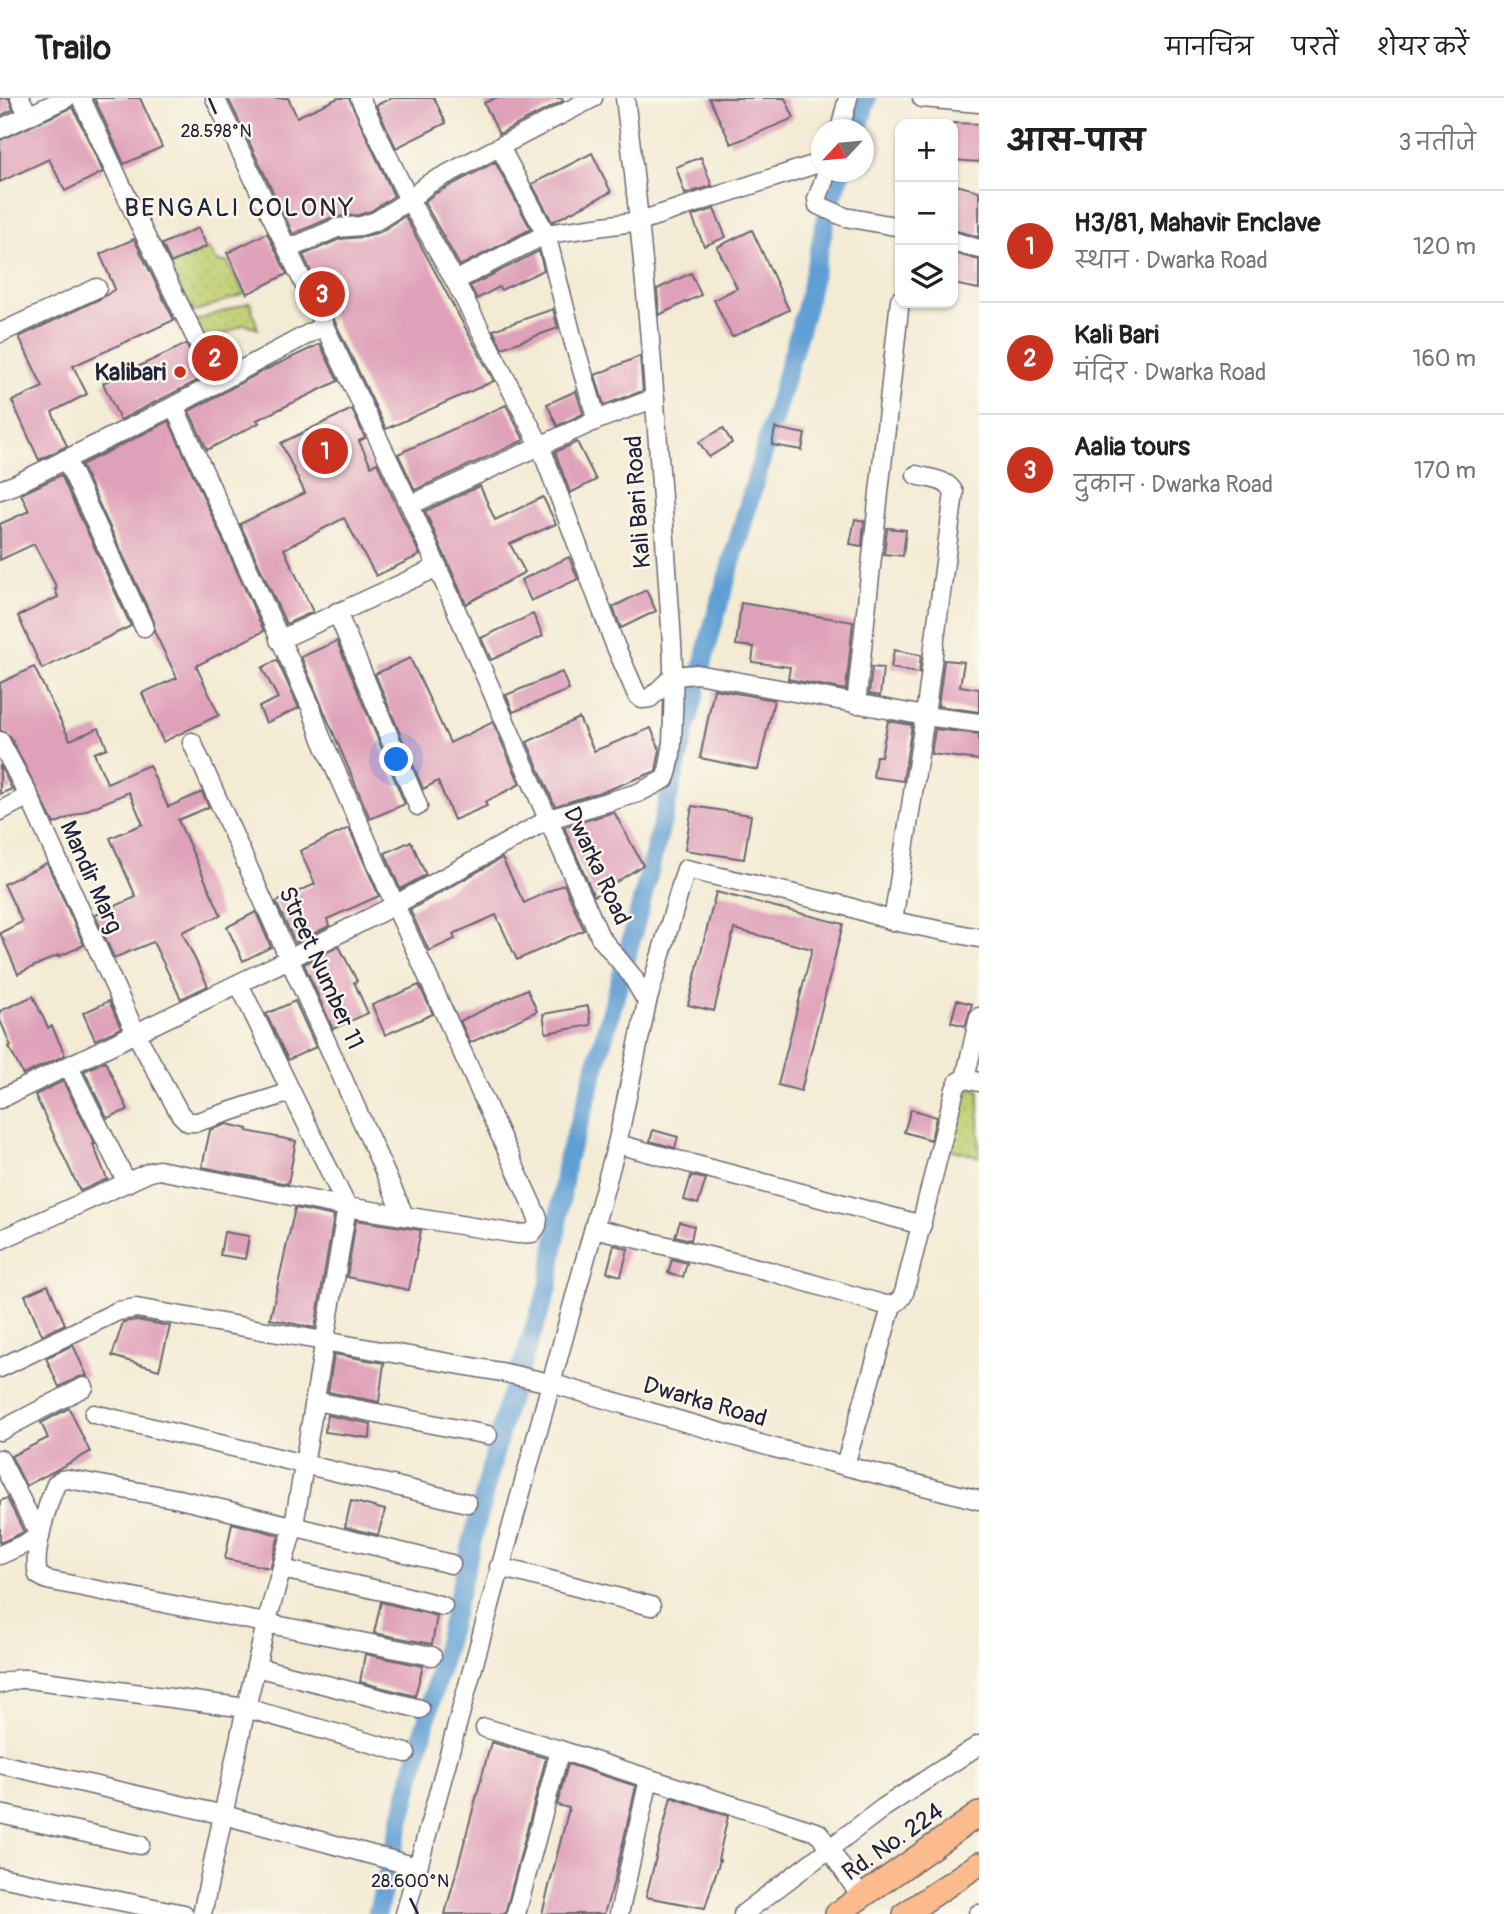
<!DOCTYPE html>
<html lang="hi">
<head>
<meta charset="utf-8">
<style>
	body { margin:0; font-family:Pangolin,"Playpen Sans Deva",sans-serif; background:#f6f6f6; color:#202124 }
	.controls { position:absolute; right:21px; top:21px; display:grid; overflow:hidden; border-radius:14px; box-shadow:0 2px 5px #0004 }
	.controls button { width:63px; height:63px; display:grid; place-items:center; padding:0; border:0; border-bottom:2px solid #e0e0e0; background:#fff; color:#202124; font:35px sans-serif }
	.compass { position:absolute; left:811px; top:21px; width:63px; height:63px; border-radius:50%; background:#fff; box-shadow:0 2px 5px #0004; rotate:244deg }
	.you { position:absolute; left:397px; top:662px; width:24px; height:24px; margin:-18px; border:5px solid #fff; border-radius:50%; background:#1a73e8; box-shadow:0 0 0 10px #1a73e833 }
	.badge { display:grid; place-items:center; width:46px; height:46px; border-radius:50%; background:#c8321e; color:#fff; font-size:23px; font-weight:700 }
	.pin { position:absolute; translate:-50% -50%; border:4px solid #fff; box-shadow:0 2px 7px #0006 }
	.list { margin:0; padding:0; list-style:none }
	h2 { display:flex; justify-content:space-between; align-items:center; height:91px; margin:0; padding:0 28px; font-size:30px }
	h2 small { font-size:23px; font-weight:400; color:#757577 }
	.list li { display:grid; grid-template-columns:46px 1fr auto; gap:21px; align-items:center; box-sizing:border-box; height:112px; padding:0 28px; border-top:2px solid #e0e0e0 }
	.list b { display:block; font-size:26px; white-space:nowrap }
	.list p { margin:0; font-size:23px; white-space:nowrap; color:#757577 }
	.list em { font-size:23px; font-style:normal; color:#757577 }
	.icon { flex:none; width:38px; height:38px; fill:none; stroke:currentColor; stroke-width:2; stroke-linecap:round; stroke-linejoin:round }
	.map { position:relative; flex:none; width:979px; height:1816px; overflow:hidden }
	header { display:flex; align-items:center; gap:42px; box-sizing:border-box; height:98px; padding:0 35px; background:#fff; border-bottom:2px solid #e0e0e0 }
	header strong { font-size:33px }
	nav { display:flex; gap:38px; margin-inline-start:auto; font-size:24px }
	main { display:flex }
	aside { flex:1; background:#fff }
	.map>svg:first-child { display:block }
</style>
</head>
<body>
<header>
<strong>Trailo</strong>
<nav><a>मानचित्र</a><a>परतें</a><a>शेयर करें</a></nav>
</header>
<main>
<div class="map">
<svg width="979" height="1816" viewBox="0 0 979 1816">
	<defs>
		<pattern id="park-dots" width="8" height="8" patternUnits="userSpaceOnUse" patternTransform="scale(1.75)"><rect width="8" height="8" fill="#becd6f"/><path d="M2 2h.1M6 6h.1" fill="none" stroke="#a3b061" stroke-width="1.8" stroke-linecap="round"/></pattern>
	</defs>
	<rect width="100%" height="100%" fill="#fbf7ec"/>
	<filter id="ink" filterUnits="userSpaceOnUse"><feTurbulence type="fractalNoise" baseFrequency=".0143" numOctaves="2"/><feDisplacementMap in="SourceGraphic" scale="14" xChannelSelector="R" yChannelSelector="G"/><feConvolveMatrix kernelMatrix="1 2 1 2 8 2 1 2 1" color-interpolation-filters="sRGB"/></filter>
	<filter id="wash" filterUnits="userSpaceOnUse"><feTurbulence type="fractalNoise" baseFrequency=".00686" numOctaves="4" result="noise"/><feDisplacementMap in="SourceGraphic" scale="28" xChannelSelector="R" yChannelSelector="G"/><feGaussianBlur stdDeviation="1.57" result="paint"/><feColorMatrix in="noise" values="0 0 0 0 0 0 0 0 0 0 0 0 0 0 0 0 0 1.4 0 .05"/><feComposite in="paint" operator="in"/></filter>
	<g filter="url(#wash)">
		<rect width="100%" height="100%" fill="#f3ebd4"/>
		<g fill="url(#park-dots)" stroke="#707855" stroke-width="2">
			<path d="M208 150 218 164H228L244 196 194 214 168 168Z"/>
			<path d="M250 204 258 231 244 226 204 247 192 224Z"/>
			<path d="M963 988 979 992V1059L946 1050Z"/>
		</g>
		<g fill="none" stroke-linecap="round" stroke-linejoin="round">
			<g stroke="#619fd3" stroke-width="19">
				<path d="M858 32 867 0"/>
				<path d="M377 1816 506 1311 549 1188 567 1060 584 1011 640 810 711 534 806 210 829 108 842 74"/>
			</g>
		</g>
		<g id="blocks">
			<g fill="#dfa1b9">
				<path d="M0 0H9L13 12 0 18Z"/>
				<path d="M94 0H140L162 49 124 66Z"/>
				<path d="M228 0H288L297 19 338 0H349L394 98 371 113 359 117 333 119 293 136Z"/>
				<path d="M392 0H434L446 25 396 50 376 7Z"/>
				<path d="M495 0H562L563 3 499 36 484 5Z"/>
				<path d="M709 0H785L794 20 731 46Z"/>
				<path d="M73 9 103 74 65 93 49 61 0 84V42Z"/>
				<path d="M953 25 979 26V64L953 62Z"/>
				<path d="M592 55 611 94 552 124 532 86Z"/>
				<path d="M701 59 712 88 685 96 676 69Z"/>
				<path d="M495 64 531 131 460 168 424 104 434 96Z"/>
				<path d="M956 87 979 93V139L953 132V100Z"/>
				<path d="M714 111 726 139 704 148 692 118Z"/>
				<path d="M405 118 494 283 386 331 303 157 340 141 362 139 380 134Z"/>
				<path d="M198 130 207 148 171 165 162 146Z"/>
				<path d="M752 132 789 212 732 239 714 202 737 190 717 149Z"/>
				<path d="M267 135 287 176 247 196 227 155Z"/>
				<path d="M134 141 174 222 73 268 87 296 52 314 67 348 39 362 12 303 43 289 19 239 102 200 115 191 100 156Z"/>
				<path d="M539 153 544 172 501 192 499 189 477 201 470 188Z"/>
				<path d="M953 155 979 162V191L953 186Z"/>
				<path d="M691 175 701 197 659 217 657 191Z"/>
				<path d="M553 211 558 230 502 250 493 232Z"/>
				<path d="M186 246 203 280 120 322 103 285Z"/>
				<path d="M320 246 338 283 257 322 259 325 207 352 189 313 259 275Z"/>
				<path d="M640 258 643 293 604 307 595 277Z"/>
				<path d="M576 293 583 316 557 328 547 306Z"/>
				<path d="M506 307 524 342 415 392 398 356Z"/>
				<path d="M352 311 365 340 359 343 371 368 377 365 420 457 376 478 344 420 284 451 313 514 286 526 240 426 305 395 281 345Z"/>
				<path d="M169 323 264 533 196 568 219 617 163 644 142 595 177 580 154 533V524L81 367Z"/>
				<path d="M723 330 732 345 709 359 699 344Z"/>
				<path d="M775 330 805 336 802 352 772 347Z"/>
				<path d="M577 344 596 382 570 395 555 354Z"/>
				<path d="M61 377 131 528 42 571 18 518 58 499 55 491 57 490 34 446 0 462V426L29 413 21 396Z"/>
				<path d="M480 388 495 422 543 399 556 426 510 446 525 474 466 506 425 413Z"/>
				<path d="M855 421 864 423 862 448 850 446Z"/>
				<path d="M887 430 906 432 903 458 884 456Z"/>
				<path d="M569 459 578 481 531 503 521 482Z"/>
				<path d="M646 492 656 513 621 530 613 509Z"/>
				<path d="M741 505 853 524 846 592 788 581 790 569 752 564 754 549 736 547Z"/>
				<path d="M533 516 543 538 491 562 481 540Z"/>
				<path d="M337 543 405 706 370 721 301 559Z"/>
				<path d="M894 552 921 557 919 575 891 570Z"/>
				<path d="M410 560 450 645 493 624 520 686 485 704 487 708 454 722 438 683 423 691 375 576Z"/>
				<path d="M277 562 299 610 266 625 259 609 278 600 262 570Z"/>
				<path d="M944 562 964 564 960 588 979 591V614L938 608Z"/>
				<path d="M34 569 70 642 99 630 107 650 94 655 107 685 149 667 168 709 202 694 209 709 178 722 221 817 182 834 208 888 181 901 153 844 114 860 95 817 136 799 110 740 143 726 129 694 54 726 10 638 0 632V585Z"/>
				<path d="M872 569 883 570 880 598 869 596Z"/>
				<path d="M562 574 569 592 513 614 506 597Z"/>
				<path d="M714 591 774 602 758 672 700 660Z"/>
				<path d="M579 620 594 653 651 630 660 652 656 673 610 691 555 708 527 644Z"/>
				<path d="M888 623 912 627 903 683 873 679 876 658H881Z"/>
				<path d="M935 631 979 636V662L931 656Z"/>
				<path d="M0 667 12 691 0 696Z"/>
				<path d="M692 708 751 717 744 761 685 752Z"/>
				<path d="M614 714 643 767 594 798 564 729Z"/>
				<path d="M349 730 379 798 327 821 329 828 295 845 276 804 315 786 300 753Z"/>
				<path d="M411 743 426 777 400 791 385 755Z"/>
				<path d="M502 760 524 805 564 786 584 832 517 862 496 817 453 836 455 841 429 853 410 812Z"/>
				<path d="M47 765 84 847 58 859V857L18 876 0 835 22 824 4 786Z"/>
				<path d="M716 794 843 826 801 993 778 987 812 851 734 831 714 913 688 907Z"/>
				<path d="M256 814 271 849 243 863 227 829Z"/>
				<path d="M339 848 357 883 354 884 368 915 333 931 304 866Z"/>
				<path d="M419 887 433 916 385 937 372 907Z"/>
				<path d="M527 891 537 913 470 945 460 923Z"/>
				<path d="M33 898 48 930 52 928 65 957 23 977 9 949 11 948 0 922V913Z"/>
				<path d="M957 902 972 906 965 928 951 924Z"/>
				<path d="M109 903 121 930 95 942 83 915Z"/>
				<path d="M295 903 316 949 288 962 266 916Z"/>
				<path d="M588 908 591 927 546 935 543 916Z"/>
				<path d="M105 963 128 1012 107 1020 84 973Z"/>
				<path d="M63 983 95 1046H93L107 1081 80 1093 35 997Z"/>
				<path d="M911 1011 936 1019 931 1042 904 1034Z"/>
				<path d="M227 1026 248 1031 247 1033 296 1043 288 1086 202 1069 210 1032Z"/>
				<path d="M653 1032 678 1039 675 1050 650 1043Z"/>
				<path d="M691 1078 706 1081 698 1106 684 1102Z"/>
				<path d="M295 1110 334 1118 315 1230 270 1221Z"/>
				<path d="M356 1122 421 1132 409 1192 347 1179Z"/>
				<path d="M680 1124 694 1128 691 1142 675 1138Z"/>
				<path d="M224 1134 249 1138 245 1161 220 1157Z"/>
				<path d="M614 1147 628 1151 621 1178 607 1174Z"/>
				<path d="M672 1161 687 1165 683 1179 668 1175Z"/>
				<path d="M48 1187 65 1226 42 1237 25 1197Z"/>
				<path d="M136 1222 170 1228 159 1272 112 1258 123 1224Z"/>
				<path d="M73 1247 87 1278 79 1279 59 1289 46 1260Z"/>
				<path d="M334 1256 384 1265 379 1304 328 1294Z"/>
				<path d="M69 1310 90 1354 26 1388 11 1358 48 1340 41 1325Z"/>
				<path d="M327 1317 371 1326 370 1340 325 1334Z"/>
				<path d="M7 1400 24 1434 0 1445V1403Z"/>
				<path d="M351 1403 385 1412 378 1437 345 1429Z"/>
				<path d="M232 1425 279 1437 270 1470 225 1461Z"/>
				<path d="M381 1504 437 1518 432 1546 374 1535Z"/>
				<path d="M365 1556 423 1568 415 1598 360 1584Z"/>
				<path d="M491 1644 546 1660 505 1816H445Z"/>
				<path d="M568 1666 636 1688 615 1780 604 1816H542L569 1710 557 1707Z"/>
				<path d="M671 1699 728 1718 718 1762H720L705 1810 646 1799Z"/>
			</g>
		</g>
	</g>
	<g filter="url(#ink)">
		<use href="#blocks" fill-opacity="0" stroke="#6b6871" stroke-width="2"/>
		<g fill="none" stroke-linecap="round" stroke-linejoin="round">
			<g stroke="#6b6871" stroke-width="21">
				<g id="minor">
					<path d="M20 0 29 18"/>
					<path d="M81 0 138 123 218 285"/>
					<path d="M215 0 410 407 600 839 632 878 647 904 617 1046 405 1816"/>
					<path d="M360 0 407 98 455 183 540 347 615 547 637 597 642 601 650 600 674 578 697 576 925 618 979 625"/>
					<path d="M922 0 979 5"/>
					<path d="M0 31 66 0"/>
					<path d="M840 32 848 0"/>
					<path d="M500 49 546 136 573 242 597 322"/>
					<path d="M827 74 817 101 818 107 845 119 900 129"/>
					<path d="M953 143 979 151"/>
					<path d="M288 151 337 130 361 128 376 123 409 102 428 86 593 0"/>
					<path d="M455 183 546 136 640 123 822 64"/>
					<path d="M0 235 97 190"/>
					<path d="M174 308 311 609 321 639 395 807 538 1120 537 1128 532 1135 517 1136 347 1109 294 1427 266 1526 246 1610 202 1816"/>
					<path d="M66 361 144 529"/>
					<path d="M0 392 14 387 174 308 323 228"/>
					<path d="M410 407 597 322 655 300"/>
					<path d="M337 514 418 708"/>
					<path d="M279 542 438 469"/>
					<path d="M856 606 900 202"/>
					<path d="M0 643 29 698 136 936 180 1016 188 1024H197L291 994"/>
					<path d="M192 644 404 1117"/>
					<path d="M0 713 29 698"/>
					<path d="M893 823 925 618 954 395C948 381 930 381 916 377"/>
					<path d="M647 904 686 771 846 808 893 823 979 840"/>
					<path d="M69 969 127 1085"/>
					<path d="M965 981 979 919"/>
					<path d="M0 1001 291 860 395 807 549 721 638 695 665 681C673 661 672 639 673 618 675 568 670 519 667 470 656 313 645 156 625 0"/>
					<path d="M617 1046 922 1127"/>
					<path d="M594 1130 769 1173 885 1207C895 1207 900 1204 904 1195L955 991 959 983 965 981 979 984"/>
					<path d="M0 1142 150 1074 159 1072 347 1109 239 886"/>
					<path d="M0 1270 118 1213 136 1210 501 1274 550 1285 771 1349 979 1402"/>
					<path d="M315 1303 488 1337"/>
					<path d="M94 1316 467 1405"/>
					<path d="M0 1333 84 1289"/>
					<path d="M0 1361 40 1439 0 1457"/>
					<path d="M845 1367 892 1207"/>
					<path d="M499 1469 651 1508"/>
					<path d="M282 1471 396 1496 443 1508"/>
					<path d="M432 1558 47 1482 38 1477C32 1456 47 1407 56 1386L61 1382 68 1381 179 1401 451 1466"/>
					<path d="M256 1569 420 1611"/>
					<path d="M0 1586 18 1581H29L246 1610 406 1655"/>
					<path d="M485 1630 560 1652 819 1735 861 1799"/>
					<path d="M0 1666 224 1717 417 1769"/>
					<path d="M0 1716 140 1747"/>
					<path d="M0 1779 184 1816"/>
					<path d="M516 1816 560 1652"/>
					<path d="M619 1816 649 1681"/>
					<path d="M743 1816 883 1710 979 1647"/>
					<path d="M978 1816H979"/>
				</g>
			</g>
			<g stroke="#6b6871" stroke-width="26">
				<g id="major">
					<path d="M837 1816 979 1716"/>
					<path d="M905 1816 979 1766"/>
				</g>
			</g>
			<use href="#minor" stroke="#fff" stroke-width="18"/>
			<use href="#major" stroke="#fbbb8d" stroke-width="23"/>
		</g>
	</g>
	<path fill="none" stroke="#22223b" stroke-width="2.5" d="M209 0 216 16M410 1800 418 1816"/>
	<circle fill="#c8321e" stroke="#fbf7ec" stroke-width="2.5" cx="180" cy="274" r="7"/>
	<g text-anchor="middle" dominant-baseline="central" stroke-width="5" stroke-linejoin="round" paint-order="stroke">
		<g font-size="24" font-weight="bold" fill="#22223b" stroke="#fbf7ec" text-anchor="end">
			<text x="166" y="274">Kalibari</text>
		</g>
		<g font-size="24" fill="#22223b" stroke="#fbf7ec">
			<text transform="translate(638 404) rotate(-94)">Kali Bari Road</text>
			<text transform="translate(597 768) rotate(65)">Dwarka Road</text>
			<text transform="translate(91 779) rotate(66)">Mandir Marg</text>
			<text transform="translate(321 870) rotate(66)">Street Number 11</text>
			<text transform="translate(705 1304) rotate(16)">Dwarka Road</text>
			<text transform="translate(893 1744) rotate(-35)">Rd. No. 224</text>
		</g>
		<g font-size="26" letter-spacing="2" fill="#22223b" stroke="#fbf7ec">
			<text x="240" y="110">BENGALI COLONY</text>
		</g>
	</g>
	<g font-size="18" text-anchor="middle" fill="#22223b" stroke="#fbf7ec" stroke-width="5" stroke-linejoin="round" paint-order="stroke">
		<text x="216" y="39">28.598°N</text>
		<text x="410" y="1789">28.600°N</text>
	</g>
</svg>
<div class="controls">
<button>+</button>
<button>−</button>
<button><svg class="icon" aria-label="layers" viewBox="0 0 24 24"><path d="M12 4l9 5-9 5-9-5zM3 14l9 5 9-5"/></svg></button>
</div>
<svg class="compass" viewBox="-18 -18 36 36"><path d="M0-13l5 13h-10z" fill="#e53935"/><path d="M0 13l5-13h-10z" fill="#757577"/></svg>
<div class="you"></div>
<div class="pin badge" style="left:325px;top:353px">1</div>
<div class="pin badge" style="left:215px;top:260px">2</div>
<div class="pin badge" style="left:322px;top:196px">3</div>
</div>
<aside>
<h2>आस-पास<small>3 नतीजे</small></h2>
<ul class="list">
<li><span class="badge">1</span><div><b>H3/81, Mahavir Enclave</b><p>स्थान · Dwarka Road</p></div><em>120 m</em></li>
<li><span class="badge">2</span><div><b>Kali Bari</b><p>मंदिर · Dwarka Road</p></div><em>160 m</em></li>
<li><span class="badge">3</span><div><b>Aalia tours</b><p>दुकान · Dwarka Road</p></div><em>170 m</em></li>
</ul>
</aside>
</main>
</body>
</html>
